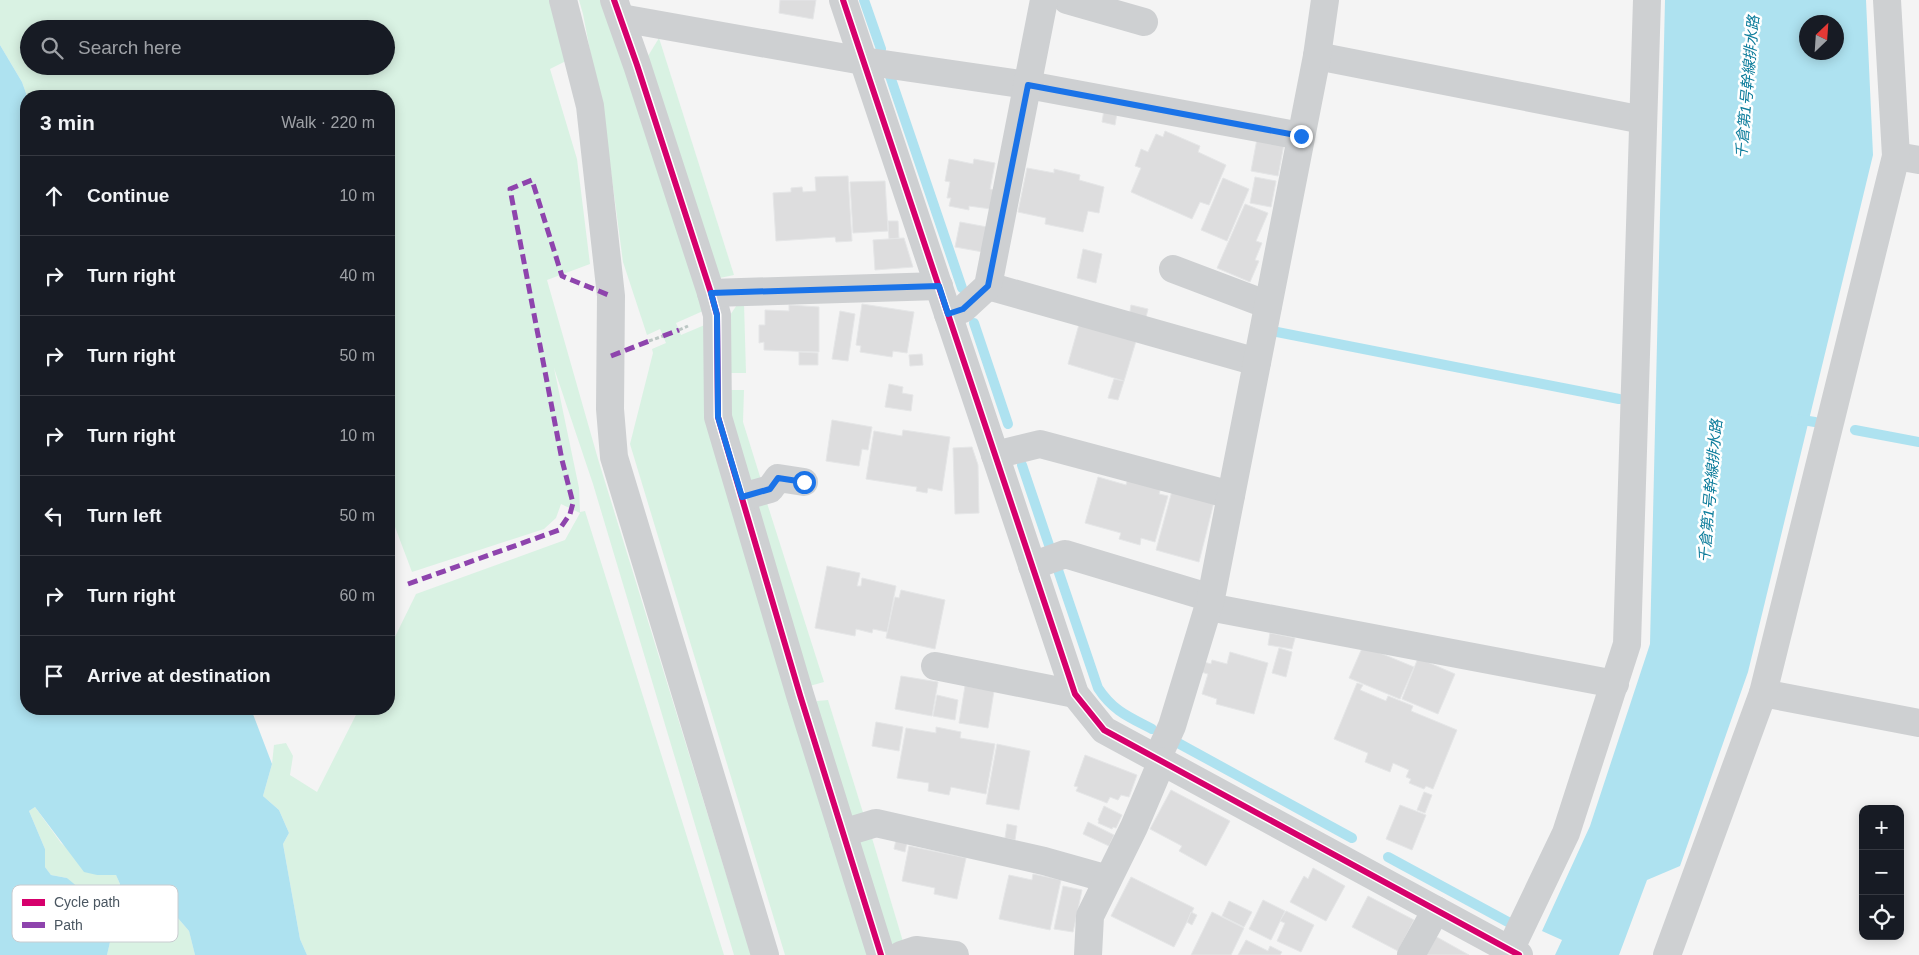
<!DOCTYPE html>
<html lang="en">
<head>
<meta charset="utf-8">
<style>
	body { margin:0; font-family:Arial,"Noto Sans JP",sans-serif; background:#242831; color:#f1f3f6 }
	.controls { position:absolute; right:15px; bottom:15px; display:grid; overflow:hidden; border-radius:10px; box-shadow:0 2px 12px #0003 }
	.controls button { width:45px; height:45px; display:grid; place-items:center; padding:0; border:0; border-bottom:1px solid #363941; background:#171b24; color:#f1f3f6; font:25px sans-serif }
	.compass { position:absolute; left:1799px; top:15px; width:45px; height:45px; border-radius:50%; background:#171b24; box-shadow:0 2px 12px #0003; rotate:25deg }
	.stop { position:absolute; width:15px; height:15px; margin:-11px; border:4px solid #1a73e8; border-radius:50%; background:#fff }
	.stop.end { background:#1a73e8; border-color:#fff; box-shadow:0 1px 5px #0008 }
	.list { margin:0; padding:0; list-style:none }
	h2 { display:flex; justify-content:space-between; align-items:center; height:65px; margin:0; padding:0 20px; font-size:21px }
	h2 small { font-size:16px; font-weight:400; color:#9ea1a6 }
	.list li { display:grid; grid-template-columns:32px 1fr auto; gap:15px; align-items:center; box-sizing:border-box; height:80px; padding:0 20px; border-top:1px solid #363941 }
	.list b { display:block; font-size:19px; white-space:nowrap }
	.list em { font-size:16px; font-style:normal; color:#9ea1a6 }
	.icon { flex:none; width:28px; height:28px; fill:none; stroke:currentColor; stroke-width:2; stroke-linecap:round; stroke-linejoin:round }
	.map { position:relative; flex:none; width:1919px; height:955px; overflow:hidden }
	.search { position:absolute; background:#171b24; box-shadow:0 2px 12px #0003; left:20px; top:20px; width:375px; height:55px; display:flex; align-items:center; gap:12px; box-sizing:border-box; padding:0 18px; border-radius:28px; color:#9ea1a6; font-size:19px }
	.panel { position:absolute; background:#171b24; box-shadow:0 2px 12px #0003; left:20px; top:90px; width:375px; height:625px; border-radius:20px }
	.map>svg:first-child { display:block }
</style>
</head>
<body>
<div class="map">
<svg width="1919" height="955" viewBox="0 0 1919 955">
	<rect width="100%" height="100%" fill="#f4f4f4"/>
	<g fill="#d9f2e3" fill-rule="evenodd">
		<path d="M0 0H550L568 60 550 69 577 159 590 264 547 280 598 459 751 955H734L593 484 554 368 579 488 580 512 585 511 724 955H307L300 939 283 844 289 833 279 810 263 796 272 764 274 745 286 743 293 756 290 775 317 792 359 709H389V649L416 594 565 540 580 513 561 504 556 518 544 529 412 572 389 511V96H27L22 82 0 45ZM29 29H386V66H29Z"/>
		<path d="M579 0H603L703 311 676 323 681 335 707 324 872 955H785L630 444 653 353 652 349 666 343 660 329 647 335 623 262 606 134 583 14Z"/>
		<path d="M659 38 734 275 715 279 645 61Z"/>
		<path d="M739 302 744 303 746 373H728L726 321Z"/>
		<path d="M725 390H744L743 422 762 483 745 487Z"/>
		<path d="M767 503 824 682 806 687 756 506Z"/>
		<path d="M828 700 865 819 849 825 813 710 817 701Z"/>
		<path d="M35 807 61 843 97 875H116L120 884 114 894 171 910 189 931 195 955H107L110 942 99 923 67 878 51 875 45 867V849L29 811Z"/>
		<path d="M872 838 904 945 886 951 856 843Z"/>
	</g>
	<g fill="#aee2f0" fill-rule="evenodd">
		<path d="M1665 0H1866L1873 155 1748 672 1680 866 1647 880 1619 955H1555L1562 940 1542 931 1590 826 1650 644ZM1806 22H1836V52H1806Z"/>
		<path d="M0 45 22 82 27 96 26 709H251L272 764 263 796 279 810 289 833 283 844 300 939 307 955H195L189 931 171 910 125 906 113 900 120 884 116 875H97L84 872 35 807 29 811 45 849V867L51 875 67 878 85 893 110 942 107 955H0Z"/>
	</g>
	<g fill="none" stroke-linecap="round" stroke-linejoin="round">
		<g stroke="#aee2f0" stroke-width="10">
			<path d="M864 0 881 49"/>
			<path d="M889 73 962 288"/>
			<path d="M974 323 1008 424"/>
			<path d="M1277 332 1619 399"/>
			<path d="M1796 419 1815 422"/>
			<path d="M1855 430 1919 442"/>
			<path d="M1022 465 1050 548"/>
			<path d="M1057 567 1098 688C1113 711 1129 717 1152 729"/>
			<path d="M1178 743 1352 838"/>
			<path d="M1388 857 1508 922"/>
		</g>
	</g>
	<g fill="#ddddde" stroke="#e5e6e7">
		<path d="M780 0H816L813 19 779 13Z"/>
		<path d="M1104 110 1117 113 1115 125 1102 122Z"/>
		<path d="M1165 131 1200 146 1198 152 1226 165 1209 205 1200 202 1192 219 1131 192 1141 168 1135 166 1141 149 1148 152 1156 134 1163 137Z"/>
		<path d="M1257 139 1284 144 1278 176 1251 171Z"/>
		<path d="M949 159 973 164 974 159 995 163 990 189 994 190 991 209 969 206V210L949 206 951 198H947L950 182 945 181Z"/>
		<path d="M1027 168 1054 173V169L1080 175 1079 180 1104 187 1099 213 1088 211 1083 232 1045 224 1046 218 1018 212Z"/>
		<path d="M848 176 852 241 836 242 835 237 776 241 773 193 791 192V188L802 187 803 192 816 191 815 177Z"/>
		<path d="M1255 177 1276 181 1271 207 1250 203Z"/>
		<path d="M1223 178 1249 189 1227 241 1201 230Z"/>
		<path d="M885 181 888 231 853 233 850 182Z"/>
		<path d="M1245 204 1268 213 1256 241 1262 243 1255 260 1259 261 1250 282 1217 268Z"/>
		<path d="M888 221H898L899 238 889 239Z"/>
		<path d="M960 222 987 227 983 252 955 247Z"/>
		<path d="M904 238 913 267 875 270 873 240Z"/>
		<path d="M1083 249 1102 254 1096 283 1077 278Z"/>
		<path d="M862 304 914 312 907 353 893 351 892 357 860 352 861 346 856 345Z"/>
		<path d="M789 305 819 307V352L764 350V342L759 343V325H765V310L789 311Z"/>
		<path d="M1131 305 1148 309 1145 321 1129 317Z"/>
		<path d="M840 311 855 314 848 361 832 359Z"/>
		<path d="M1080 321 1136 341 1124 381 1068 364Z"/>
		<path d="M799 352 818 353V365H799Z"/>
		<path d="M922 354 923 365 910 366 909 355Z"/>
		<path d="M1114 379 1124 381 1118 400 1108 398Z"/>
		<path d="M889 384 903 387 902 393 913 395 911 411 885 407Z"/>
		<path d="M832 420 872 427 868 450 862 449 859 466 826 461Z"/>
		<path d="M903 430 950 437 942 491 928 488 927 493 916 491 917 487 866 479 874 431 902 436Z"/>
		<path d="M972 447 978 465 979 513 955 514 953 448Z"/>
		<path d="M1098 477 1126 485 1128 478 1161 487 1159 494 1168 496 1155 542 1141 538 1140 545 1119 539 1121 533 1085 523Z"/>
		<path d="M1172 491 1214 502 1199 562 1156 550Z"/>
		<path d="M827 566 860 573 857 586H861L862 578 896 586 887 632 873 629 872 633 856 629 855 636 815 628Z"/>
		<path d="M901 590 945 600 935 649 886 638 895 597 899 598Z"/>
		<path d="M1270 633 1295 638 1292 649 1268 645Z"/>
		<path d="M1363 646 1414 667 1400 699 1349 678Z"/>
		<path d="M1279 648 1292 652 1286 677 1272 673Z"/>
		<path d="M1230 652 1268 663 1254 714 1216 704 1217 699 1202 694 1208 674 1201 672 1204 662 1211 664 1212 660 1227 664Z"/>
		<path d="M1418 658 1455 674 1438 714 1402 699Z"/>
		<path d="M901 676 938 682 932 716 895 709Z"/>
		<path d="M1357 683 1363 685 1360 690 1386 701 1388 696 1413 706 1411 711 1457 730 1433 789 1426 786 1424 789 1409 783 1411 779 1406 777 1409 770 1393 763 1390 772 1365 762 1368 753 1334 739Z"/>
		<path d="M965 686 994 691 988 728 959 723Z"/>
		<path d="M937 695 958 700 955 720 933 716Z"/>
		<path d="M876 722 903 727 899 751 872 746Z"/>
		<path d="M936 727 961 732 960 738 995 744 986 794 951 787 949 795 928 791 929 783 897 778 906 728 936 733Z"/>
		<path d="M997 744 1030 751 1019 810 986 804Z"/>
		<path d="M1085 755 1137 775 1129 797 1121 795 1118 800 1110 797 1107 803 1076 791 1078 787 1074 786Z"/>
		<path d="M1171 790 1230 821 1206 866 1179 851 1182 846 1150 829Z"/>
		<path d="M1424 792 1432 795 1425 813 1417 810Z"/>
		<path d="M1400 805 1426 815 1412 850 1386 839Z"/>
		<path d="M1104 806 1122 815 1116 828 1113 827 1112 829 1098 823 1099 821 1098 820Z"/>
		<path d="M1088 822 1114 835 1109 846 1083 834Z"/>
		<path d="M1007 824 1017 826 1015 840 1005 838Z"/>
		<path d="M896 840 907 842 905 852 894 849Z"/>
		<path d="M909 846 966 858 957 899 934 894 935 888 902 881Z"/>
		<path d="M1313 868 1345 886 1326 921 1290 902 1304 876 1308 879Z"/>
		<path d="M1033 874 1061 880 1050 930 999 919 1009 875 1032 880Z"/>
		<path d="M1131 877 1194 908 1174 947 1111 916Z"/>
		<path d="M1063 886 1082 890 1073 932 1054 929Z"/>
		<path d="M1368 896 1414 920 1398 951 1352 927Z"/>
		<path d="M1263 900 1285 911 1271 940 1249 929Z"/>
		<path d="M1229 901 1252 912 1244 927 1222 916Z"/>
		<path d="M1286 911 1314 925 1301 952 1277 941 1285 923 1280 921Z"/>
		<path d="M1191 912 1197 915 1192 925 1187 922Z"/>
		<path d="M1212 912 1244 928 1231 955H1191Z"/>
		<path d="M1435 936 1469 955H1425Z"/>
		<path d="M1246 940 1268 951 1270 946 1282 952 1280 955H1238Z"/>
	</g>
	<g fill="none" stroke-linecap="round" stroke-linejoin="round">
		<g stroke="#bcc7c4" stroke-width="3" stroke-dasharray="4 2.5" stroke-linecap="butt">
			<path d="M679 330 688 326"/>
			<path d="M649 341 663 336"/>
		</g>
		<g stroke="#ced0d2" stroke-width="28">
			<path d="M563 0 590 106 611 296 610 409 614 457 765 955"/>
			<path d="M614 0 637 65 711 293 717 315 718 417 800 695 881 955"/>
			<path d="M843 0 1075 694 1104 730 1519 955"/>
			<path d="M1067 0 1144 22"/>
			<path d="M621 18 863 61 1028 85 1301 136"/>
			<path d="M1317 56 1643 120"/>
			<path d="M1896 156 1919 160"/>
			<path d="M1173 269 1268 305"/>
			<path d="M988 286 1257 362"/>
			<path d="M711 293 939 286"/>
			<path d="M948 314 963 309 988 286 1044 0"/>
			<path d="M995 455 1040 444 1231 495"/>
			<path d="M742 497 770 489 778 478 804 482"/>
			<path d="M1032 566 1065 554 1211 598"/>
			<path d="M1209 607 1615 684"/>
			<path d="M935 666 1075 694"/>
			<path d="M1763 693 1919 723"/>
			<path d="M1157 759 1172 726 1211 598 1317 56 1325 0"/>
			<path d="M843 833 876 823 1044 861 1108 879"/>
			<path d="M1510 950 1566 833 1627 644 1647 0"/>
			<path d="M901 955 916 950 955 955"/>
			<path d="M1088 955 1090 916 1134 827 1162 761"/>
			<path d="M1411 955 1436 910"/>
			<path d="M1667 955 1763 693 1896 156 1887 0"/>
		</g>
		<g stroke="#8e44ad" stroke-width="5" stroke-dasharray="10 5" stroke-linecap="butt">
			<path d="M663 336 679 330"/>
			<path d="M611 356 649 341"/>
			<path d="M408 584 559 530 570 514 573 503 562 460 510 189 532 180 562 276 611 296"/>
		</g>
		<g stroke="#fff" stroke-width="9">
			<g id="cycleway">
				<path d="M614 0 637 65 711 293 717 315 718 417 800 695 881 955"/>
				<path d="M843 0 1075 694 1104 730 1519 955"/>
			</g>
		</g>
		<use href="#cycleway" stroke="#d6006c" stroke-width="6"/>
	</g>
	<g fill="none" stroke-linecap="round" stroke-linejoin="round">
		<path stroke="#1a73e8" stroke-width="6" d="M804 482 778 478 770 489 742 497 718 417 717 315 711 293 939 286 948 314 963 309 988 286 1028 85 1301 136"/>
	</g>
	<g text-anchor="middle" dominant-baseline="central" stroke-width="5" stroke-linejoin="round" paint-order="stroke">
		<g font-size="15" font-style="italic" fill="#0c7c9b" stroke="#fff">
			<text transform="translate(1747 87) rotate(-85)">千倉第1号幹線排水路</text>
			<text transform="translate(1710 491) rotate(-85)">千倉第1号幹線排水路</text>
		</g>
	</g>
	<rect x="12" y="885" width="166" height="57" rx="8" fill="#fff" stroke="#c9ccd0" stroke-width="1"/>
	<rect x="22" y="899" width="23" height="7" fill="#d6006c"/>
	<rect x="22" y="922" width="23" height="6" fill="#8e44ad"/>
	<g font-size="14" fill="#4a5661">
		<text x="54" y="907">Cycle path</text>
		<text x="54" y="930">Path</text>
	</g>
</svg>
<div class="controls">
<button>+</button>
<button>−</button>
<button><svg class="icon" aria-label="locate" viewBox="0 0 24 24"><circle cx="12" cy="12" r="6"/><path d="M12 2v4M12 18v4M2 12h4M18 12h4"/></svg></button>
</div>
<svg class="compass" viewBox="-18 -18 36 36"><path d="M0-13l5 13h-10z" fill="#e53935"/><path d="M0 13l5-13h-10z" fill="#9ea1a6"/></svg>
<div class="stop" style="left:804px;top:482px"></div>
<div class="stop end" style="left:1301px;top:136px"></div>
<div class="search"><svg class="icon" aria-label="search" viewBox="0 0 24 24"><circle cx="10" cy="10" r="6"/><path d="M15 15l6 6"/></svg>Search here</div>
<section class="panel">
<h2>3 min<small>Walk · 220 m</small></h2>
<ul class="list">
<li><svg class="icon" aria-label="ahead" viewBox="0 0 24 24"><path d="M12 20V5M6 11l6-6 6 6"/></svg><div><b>Continue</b></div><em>10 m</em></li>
<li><svg class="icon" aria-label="right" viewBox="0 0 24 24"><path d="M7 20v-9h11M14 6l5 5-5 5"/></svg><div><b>Turn right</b></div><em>40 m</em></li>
<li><svg class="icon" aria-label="right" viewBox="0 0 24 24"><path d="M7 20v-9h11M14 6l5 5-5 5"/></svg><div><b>Turn right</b></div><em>50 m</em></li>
<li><svg class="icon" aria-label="right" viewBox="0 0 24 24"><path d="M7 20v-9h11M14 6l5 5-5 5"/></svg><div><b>Turn right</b></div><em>10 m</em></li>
<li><svg class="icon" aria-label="left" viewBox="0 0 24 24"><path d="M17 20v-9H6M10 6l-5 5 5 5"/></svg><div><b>Turn left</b></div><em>50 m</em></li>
<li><svg class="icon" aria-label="right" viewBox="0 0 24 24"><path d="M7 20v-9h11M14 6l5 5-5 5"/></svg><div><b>Turn right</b></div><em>60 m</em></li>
<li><svg class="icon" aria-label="arrive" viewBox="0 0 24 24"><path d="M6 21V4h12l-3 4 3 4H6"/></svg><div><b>Arrive at destination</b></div></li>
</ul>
</section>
</div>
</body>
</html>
